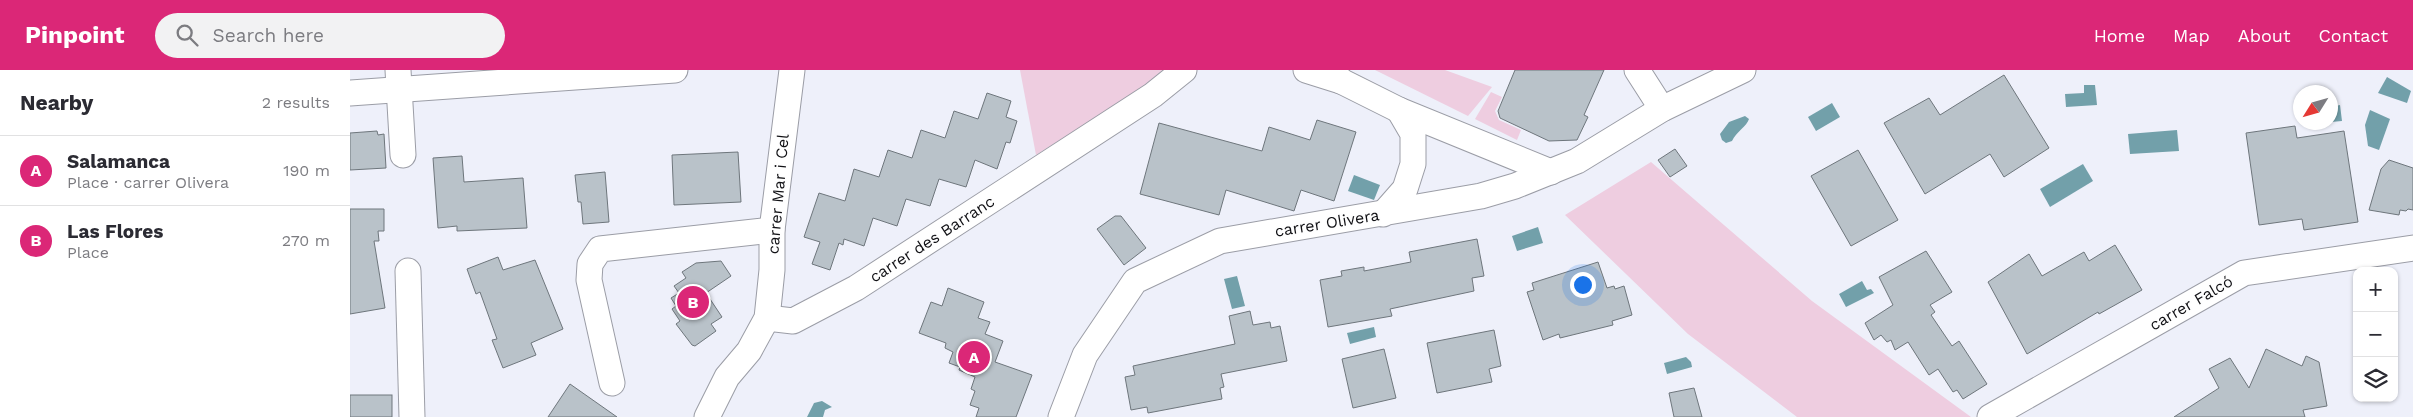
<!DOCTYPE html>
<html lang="en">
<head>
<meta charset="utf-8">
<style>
	body { margin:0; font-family:"Work Sans",sans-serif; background:#f2f2f3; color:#2b2b33 }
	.controls { position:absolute; right:15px; bottom:15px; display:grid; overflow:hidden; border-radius:10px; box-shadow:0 1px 4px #0004 }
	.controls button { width:45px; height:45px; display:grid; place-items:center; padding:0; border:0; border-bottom:1px solid #e1e1e2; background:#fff; color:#2b2b33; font:25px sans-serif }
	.compass { position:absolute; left:1943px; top:15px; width:45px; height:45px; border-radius:50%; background:#fff; box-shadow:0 1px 4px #0004; rotate:233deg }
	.you { position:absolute; left:1232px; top:214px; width:18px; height:18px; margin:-12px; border:4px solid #fff; border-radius:50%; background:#1a73e8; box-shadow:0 0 0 8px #1a73e833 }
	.badge { display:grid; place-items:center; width:32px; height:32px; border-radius:50%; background:#db2777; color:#fff; font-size:16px; font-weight:700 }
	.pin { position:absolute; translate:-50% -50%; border:2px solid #fff; box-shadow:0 1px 5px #0006 }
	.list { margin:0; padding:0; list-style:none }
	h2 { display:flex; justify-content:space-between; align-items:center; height:65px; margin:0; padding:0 20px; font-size:21px }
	h2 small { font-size:16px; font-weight:400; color:#7c7c81 }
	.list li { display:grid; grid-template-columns:32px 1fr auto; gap:15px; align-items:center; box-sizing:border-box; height:70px; padding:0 20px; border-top:1px solid #e1e1e2 }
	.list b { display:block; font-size:19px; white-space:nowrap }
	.list p { margin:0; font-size:16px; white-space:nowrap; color:#7c7c81 }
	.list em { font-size:16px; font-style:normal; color:#7c7c81 }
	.icon { flex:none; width:28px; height:28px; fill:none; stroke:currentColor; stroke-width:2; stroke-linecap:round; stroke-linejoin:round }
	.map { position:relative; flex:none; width:2063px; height:347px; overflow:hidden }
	header { display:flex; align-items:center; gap:30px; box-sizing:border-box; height:70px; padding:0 25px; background:#db2777; color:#fff }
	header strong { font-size:24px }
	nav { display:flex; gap:28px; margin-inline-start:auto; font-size:18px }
	.search { width:350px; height:45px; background:#f2f2f3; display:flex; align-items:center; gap:12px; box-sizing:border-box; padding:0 18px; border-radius:28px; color:#7c7c81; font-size:19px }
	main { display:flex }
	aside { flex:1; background:#fff }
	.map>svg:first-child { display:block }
</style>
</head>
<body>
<header>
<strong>Pinpoint</strong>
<div class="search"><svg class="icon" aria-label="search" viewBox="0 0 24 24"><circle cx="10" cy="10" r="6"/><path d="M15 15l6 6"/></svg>Search here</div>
<nav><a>Home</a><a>Map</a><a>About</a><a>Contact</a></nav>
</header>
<main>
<aside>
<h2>Nearby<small>2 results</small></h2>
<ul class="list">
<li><span class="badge">A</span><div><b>Salamanca</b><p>Place · carrer Olivera</p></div><em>190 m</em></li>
<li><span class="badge">B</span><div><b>Las Flores</b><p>Place</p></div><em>270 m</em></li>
</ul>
</aside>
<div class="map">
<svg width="2063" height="347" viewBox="0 0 2063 347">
	<rect width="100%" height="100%" fill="#eef0fa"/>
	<g fill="#eecde0">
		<path d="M670 0H815L784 24 686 85Z"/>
		<path d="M1025 0H1095L1142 17 1118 46Z"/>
		<path d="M1141 22 1152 27 1145 41 1149 50 1171 60 1167 70 1125 49Z"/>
		<path d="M1301 92 1462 231 1621 347H1447L1338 264 1215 145Z"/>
	</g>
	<g fill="#72a0aa">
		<path d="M2037 7 2061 21 2057 33 2028 23Z"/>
		<path d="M1734 15H1745L1747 35 1716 37 1715 24 1734 23Z"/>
		<path d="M1482 33 1490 47 1466 61 1458 47Z"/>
		<path d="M1990 35 1992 51 1981 52V37Z"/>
		<path d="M2020 40 2040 49 2029 80 2018 76 2015 55Z"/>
		<path d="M1395 46 1399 49C1397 56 1386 62 1382 71L1376 73 1372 70 1370 64 1379 52Z"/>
		<path d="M1827 60 1829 81 1780 84 1778 64Z"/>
		<path d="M1733 94 1743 111 1700 137 1690 119Z"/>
		<path d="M1004 105 1030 115 1024 130 998 121Z"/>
		<path d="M1188 157 1193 173 1167 181 1162 166Z"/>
		<path d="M887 206 895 236 882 239 874 209Z"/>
		<path d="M1512 211 1517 220 1521 219 1524 223 1496 237 1489 224Z"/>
		<path d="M1024 257 1026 267 1000 274 997 263Z"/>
		<path d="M1336 287 1341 292 1342 297 1317 304 1314 293Z"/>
		<path d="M472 331 482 337 475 340 473 347H457L464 333Z"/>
	</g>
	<g fill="#b9c2c9" stroke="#6e767c">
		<path d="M1165 0H1254L1234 45 1238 47 1227 70 1199 71 1150 48 1148 41Z"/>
		<path d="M1654 5 1699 78 1654 107 1640 84 1575 124 1534 53 1579 28 1590 45Z"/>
		<path d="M637 23 661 31 656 47 667 51 660 73 656 72 647 99 625 90 616 117 589 109 580 136 556 129 547 156 523 148 514 176 494 169 493 175 489 173 480 200 462 194 470 172 454 167 469 123 495 131 504 99 529 107 538 80 562 88 571 60 595 68 604 41 628 49Z"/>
		<path d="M967 50 1006 62 984 131 951 120 944 141 876 120 869 145 790 124 809 53 912 81 919 57 960 70Z"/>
		<path d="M1945 56 1947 68 1994 61 2008 152 1954 160 1952 149 1909 155 1896 63Z"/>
		<path d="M27 61 28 65 34 64 36 98 0 100V63Z"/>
		<path d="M1325 79 1337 96 1320 107 1308 90Z"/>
		<path d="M1508 80 1548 150 1501 176 1461 106Z"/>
		<path d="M388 82 391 132 324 135 322 85Z"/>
		<path d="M112 86 114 112 173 108 177 158 107 161V156L88 158 83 88Z"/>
		<path d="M2039 90 2063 98V140L2058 139 2056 141 2050 140 2049 145 2019 140 2031 99Z"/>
		<path d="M255 102 259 152 233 154 231 132H228L225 105Z"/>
		<path d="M0 139H34V161H28L29 171H24L35 238 0 244Z"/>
		<path d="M765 146H771L796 178 774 195 747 159Z"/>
		<path d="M1127 169 1134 206 1122 208 1124 221 1040 239 1042 246 978 257 970 210 992 206 991 201 1014 197V201L1061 192 1059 182Z"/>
		<path d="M1765 175 1792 220 1749 244 1748 242 1677 284 1638 212 1679 184 1692 206 1734 182 1739 191Z"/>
		<path d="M1576 181 1602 222 1580 235 1585 242 1581 245 1602 276 1609 271 1637 314 1613 329 1607 320 1603 322 1588 299 1579 305 1558 272 1545 280 1541 270 1537 272 1531 265 1524 270 1515 253 1543 235 1529 207Z"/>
		<path d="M148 187 153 200 185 190 213 259 181 273 186 285 153 298 142 270 147 269 130 222 126 224 117 199Z"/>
		<path d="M371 191 381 206 356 223 372 247 361 254 366 261 345 276 342 275 326 254 330 251 322 239 326 236 321 228 329 223 324 216 336 208 332 202 346 193Z"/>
		<path d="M1248 192 1257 218 1264 216 1265 219 1274 216 1282 245 1262 251 1263 255 1210 268 1209 264 1193 270 1177 222 1184 220 1182 213Z"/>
		<path d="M598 218 634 232 628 248 640 252 635 264 653 271 645 292 682 305 666 347H626L629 338 620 335 625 321 621 319 625 307 609 300 610 297 599 293 603 282 595 278 596 273 569 263 581 232 592 236Z"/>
		<path d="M900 241 903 255 920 252 921 258 930 256 937 291 871 304 874 317 870 318 872 329 798 343 797 337 781 340 775 307 785 305 783 296 885 274 879 246Z"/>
		<path d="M1144 260 1151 296 1139 299 1142 312 1087 323 1077 273Z"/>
		<path d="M1034 279 1046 328 1003 338 992 289Z"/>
		<path d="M1916 279 1952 296 1956 286 1969 292 1977 336 1953 340 1955 347H1824L1869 318 1859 299 1880 288 1899 318Z"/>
		<path d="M220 314 267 347H198Z"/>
		<path d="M1344 318 1352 347H1324L1319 323Z"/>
		<rect x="0" y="325" width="42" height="22"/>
	</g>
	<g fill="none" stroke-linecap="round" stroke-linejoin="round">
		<g stroke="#9b9da6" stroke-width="27">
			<g id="street">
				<path d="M48 0 53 85"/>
				<path d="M956 0 991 11 982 0"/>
				<path d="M1287 0 1312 39"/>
				<path d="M991 11 1049 40 1201 102"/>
				<path d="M0 23 325 0"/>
				<path d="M1033 144 1055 119 1063 94V64L1049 40"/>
				<path d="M58 201 62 347"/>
				<path d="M417 248 443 251 506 218 803 25 834 0"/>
				<path d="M262 313 239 210 240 194 250 179 422 160"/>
				<path d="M357 347 377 307 399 281 417 248 422 200V160L442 0"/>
				<path d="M711 347 735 285 785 211 870 171 1131 126 1165 116 1227 91 1312 39 1393 0"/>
				<path d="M1640 347 1894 203 2063 178"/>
			</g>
		</g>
		<use href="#street" stroke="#fff" stroke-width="25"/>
	</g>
	<g text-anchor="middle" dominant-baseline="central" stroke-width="4" stroke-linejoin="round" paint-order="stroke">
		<g font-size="16" fill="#101014" stroke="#fefefe">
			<text transform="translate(428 124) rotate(-85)">carrer Mar i Cel</text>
			<text transform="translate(977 153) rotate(-9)">carrer Olivera</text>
			<text transform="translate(582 169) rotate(-33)">carrer des Barranc</text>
			<text transform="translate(1841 233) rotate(-30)">carrer Falcó</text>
		</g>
	</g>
</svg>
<div class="controls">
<button>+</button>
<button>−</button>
<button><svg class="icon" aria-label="layers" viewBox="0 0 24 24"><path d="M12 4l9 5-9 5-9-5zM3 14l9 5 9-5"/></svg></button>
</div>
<svg class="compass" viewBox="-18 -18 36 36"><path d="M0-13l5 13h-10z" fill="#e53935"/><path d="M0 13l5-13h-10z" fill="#7c7c81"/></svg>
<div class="you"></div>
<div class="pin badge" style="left:624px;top:287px">A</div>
<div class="pin badge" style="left:343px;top:232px">B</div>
</div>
</main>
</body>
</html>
